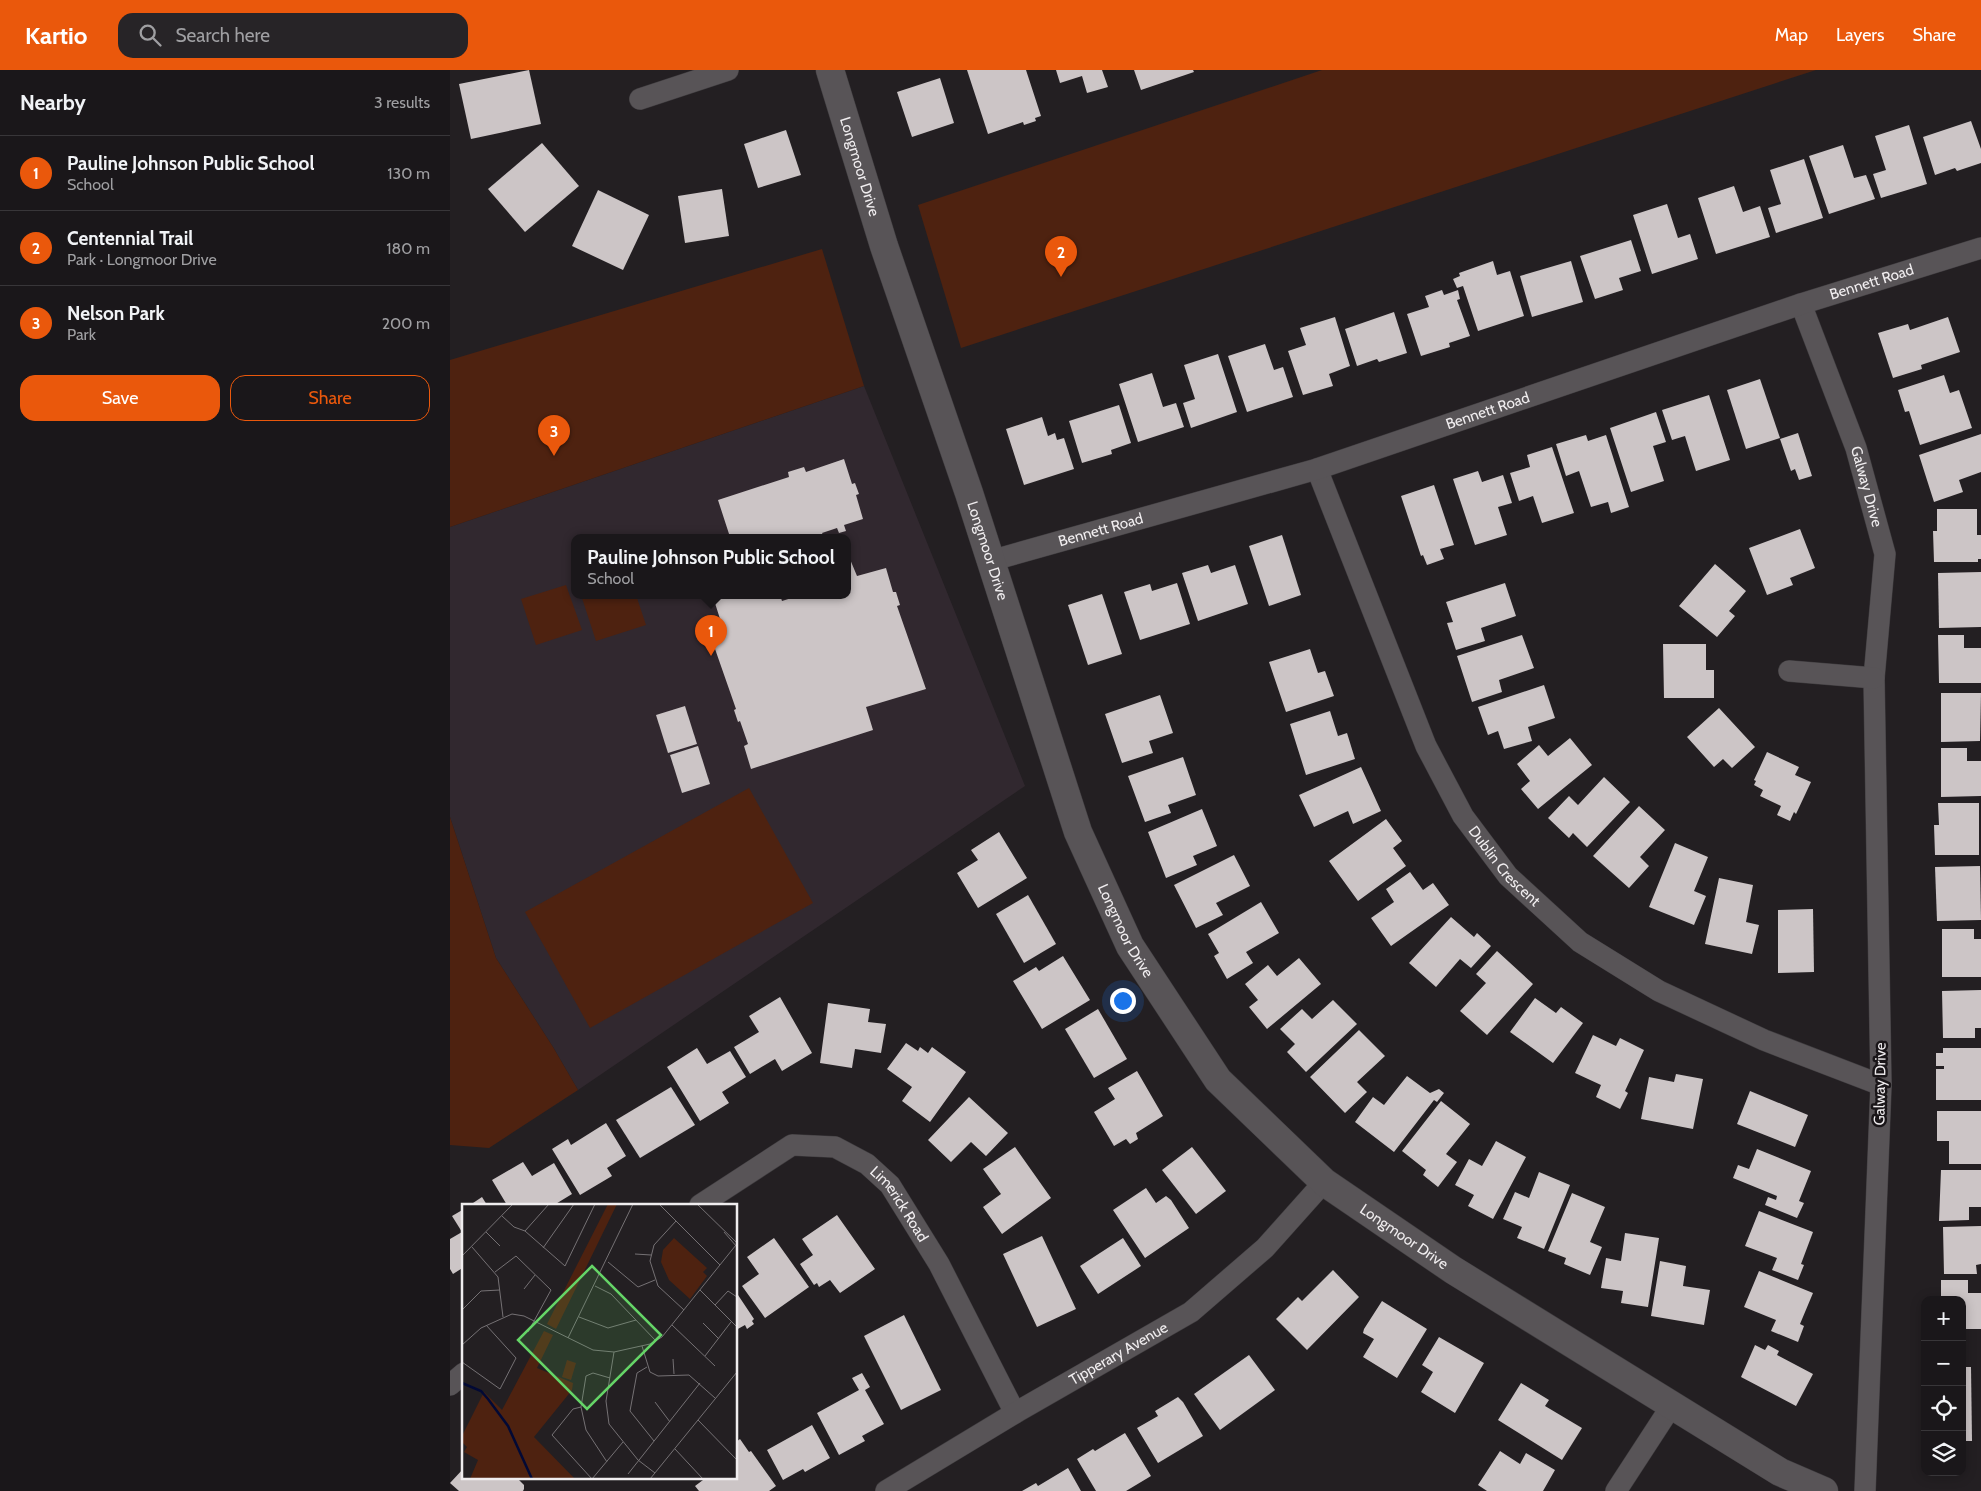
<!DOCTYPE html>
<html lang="en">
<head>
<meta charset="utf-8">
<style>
	body { margin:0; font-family:Cabin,sans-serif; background:#272427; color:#f1f3f6 }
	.controls { position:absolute; right:15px; bottom:15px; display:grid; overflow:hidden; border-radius:10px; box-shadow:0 2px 12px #0003 }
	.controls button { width:45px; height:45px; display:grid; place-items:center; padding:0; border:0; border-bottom:1px solid #383639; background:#1a171a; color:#f1f3f6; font:25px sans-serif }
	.you { position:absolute; left:672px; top:930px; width:18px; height:18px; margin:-12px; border:4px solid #fff; border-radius:50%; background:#1a73e8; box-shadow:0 0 0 8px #1a73e833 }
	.badge { display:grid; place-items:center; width:32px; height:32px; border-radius:50%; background:#ea580c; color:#fff; font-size:16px; font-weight:700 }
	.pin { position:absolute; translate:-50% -41px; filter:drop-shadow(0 1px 2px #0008) }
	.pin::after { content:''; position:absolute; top:26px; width:18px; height:15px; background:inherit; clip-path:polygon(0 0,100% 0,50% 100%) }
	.popup { position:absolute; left:121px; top:464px; width:280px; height:65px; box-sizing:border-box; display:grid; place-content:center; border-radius:10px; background:#1a171a; filter:drop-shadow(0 1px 4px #0005); font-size:16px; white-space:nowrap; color:#9f9fa2 }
	.popup b { font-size:19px; color:#f1f3f6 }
	.popup::after { content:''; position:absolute; left:50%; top:100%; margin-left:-10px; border:10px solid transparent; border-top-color:#1a171a }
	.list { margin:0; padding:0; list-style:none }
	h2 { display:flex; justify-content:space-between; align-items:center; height:65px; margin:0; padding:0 20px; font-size:21px }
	h2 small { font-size:16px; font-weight:400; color:#9f9fa2 }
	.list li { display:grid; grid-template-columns:32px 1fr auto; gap:15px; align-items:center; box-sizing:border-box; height:75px; padding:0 20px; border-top:1px solid #383639 }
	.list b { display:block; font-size:19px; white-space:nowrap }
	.list p { margin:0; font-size:16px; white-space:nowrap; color:#9f9fa2 }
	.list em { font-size:16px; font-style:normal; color:#9f9fa2 }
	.actions { display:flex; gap:10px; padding:15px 20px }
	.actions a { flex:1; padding:11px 0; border:1px solid #ea580c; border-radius:15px; text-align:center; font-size:18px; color:#ea580c }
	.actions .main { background:#ea580c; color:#fff }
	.icon { flex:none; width:28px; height:28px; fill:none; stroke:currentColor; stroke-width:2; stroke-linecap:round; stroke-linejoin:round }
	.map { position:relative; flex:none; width:1531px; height:1421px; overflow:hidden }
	header { display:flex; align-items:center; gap:30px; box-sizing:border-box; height:70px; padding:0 25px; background:#ea580c; color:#fff }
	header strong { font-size:24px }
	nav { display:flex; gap:28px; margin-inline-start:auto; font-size:18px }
	.search { width:350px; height:45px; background:#272427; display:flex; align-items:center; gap:12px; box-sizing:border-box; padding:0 18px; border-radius:15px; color:#9f9fa2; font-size:19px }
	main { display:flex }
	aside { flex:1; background:#1a171a }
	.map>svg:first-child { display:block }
</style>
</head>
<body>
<header>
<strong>Kartio</strong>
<div class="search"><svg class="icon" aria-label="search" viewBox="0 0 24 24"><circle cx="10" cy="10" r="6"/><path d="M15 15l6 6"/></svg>Search here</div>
<nav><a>Map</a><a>Layers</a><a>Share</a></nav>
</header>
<main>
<aside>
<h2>Nearby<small>3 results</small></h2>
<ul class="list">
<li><span class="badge">1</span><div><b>Pauline Johnson Public School</b><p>School</p></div><em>130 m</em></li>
<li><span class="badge">2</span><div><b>Centennial Trail</b><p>Park · Longmoor Drive</p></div><em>180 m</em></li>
<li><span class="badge">3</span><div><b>Nelson Park</b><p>Park</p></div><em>200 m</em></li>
</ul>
<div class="actions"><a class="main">Save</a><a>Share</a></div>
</aside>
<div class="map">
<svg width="1531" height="1421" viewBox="0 0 1531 1421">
	<rect width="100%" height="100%" fill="#231f22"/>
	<path fill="#31282f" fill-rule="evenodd" d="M414 316 575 716 128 1020 103 977 46 888 0 747V457ZM125 467H397V525H125Z"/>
	<g fill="#4e2210">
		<path d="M872 0H1366L511 278 468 135Z"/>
		<path d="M372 179 414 316 0 457V290Z"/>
		<path d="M116 515 132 560 86 575 71 529Z"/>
		<path d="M131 525H186L196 555 146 571Z"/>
		<path d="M299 718 363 833 140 958 75 842Z"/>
		<path d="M0 747 46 888 103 977 128 1020 39 1078 0 1075Z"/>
	</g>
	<g fill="#ccc5c6">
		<path d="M79 0 91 54 21 69 9 14Z"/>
		<path d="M517 0H576L591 46 585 48 586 51 574 55 573 52 538 64Z"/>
		<path d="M606 0H652L658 17 637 23 632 6 610 13Z"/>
		<path d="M684 0H743L744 2 691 20Z"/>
		<path d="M490 8 504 53 462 67 447 22Z"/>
		<path d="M1521 51 1531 79V93L1507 101 1505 98 1485 105 1473 67Z"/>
		<path d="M1459 55 1477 114 1431 128 1423 104 1436 100 1425 66Z"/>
		<path d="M336 60 351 105 308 118 294 74Z"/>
		<path d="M92 73 129 116 75 162 38 119Z"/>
		<path d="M1393 75 1404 108 1416 105 1425 129 1379 144 1359 86Z"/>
		<path d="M1354 89 1373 148 1326 163 1318 138 1331 134 1320 100Z"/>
		<path d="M1284 116 1293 142 1310 136 1320 167 1266 184 1248 128Z"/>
		<path d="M272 119 279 166 235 173 228 126Z"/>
		<path d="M148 120 199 145 173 200 122 176Z"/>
		<path d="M1217 134 1228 168 1240 164 1248 189 1202 204 1183 145Z"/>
		<path d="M1181 170 1191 201 1169 208 1173 220 1145 229 1130 186Z"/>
		<path d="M1043 191 1047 205 1060 201 1074 246 1028 261 1013 216 1007 218 1003 209 1010 206 1009 203Z"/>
		<path d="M1121 191 1133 232 1082 247 1070 206Z"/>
		<path d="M992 220 994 225 1008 220 1010 229 1007 230 1020 266 999 273 1000 277 971 286 957 244 979 237 975 226Z"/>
		<path d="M944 242 957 283 929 292 927 289 907 296 895 259Z"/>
		<path d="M885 247 900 296 879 304 883 316 853 325 838 281 856 275 850 258Z"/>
		<path d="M1498 247 1510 282 1471 295 1472 299 1443 308 1428 263 1458 254 1460 260Z"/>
		<path d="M815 274 824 300 833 297 843 327 797 342 778 286Z"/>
		<path d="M768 284 787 342 741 358 733 333 745 329 734 295Z"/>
		<path d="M702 303 713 337 726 333 734 357 688 372 669 314Z"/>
		<path d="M1494 305 1500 323 1509 320 1522 358 1470 375 1459 341 1455 342 1448 320Z"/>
		<path d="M1310 309 1330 368 1296 379 1277 320Z"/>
		<path d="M1259 325 1280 390 1246 401 1235 366 1222 370 1212 340Z"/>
		<path d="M669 335 681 373 661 380 662 384 632 393 619 351Z"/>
		<path d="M1206 342 1216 372 1203 376 1214 411 1181 422 1160 358Z"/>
		<path d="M592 347 598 366 605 363 607 370 614 368 624 399 574 415 556 359Z"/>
		<path d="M1348 363 1362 406 1349 410 1345 399 1341 401 1330 369Z"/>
		<path d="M1531 364V402L1509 410 1513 422 1484 432 1469 385Z"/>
		<path d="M1136 365 1138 371 1156 365 1179 437 1161 443 1158 432 1141 437 1129 401 1116 406 1106 374Z"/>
		<path d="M1102 377 1124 443 1092 453 1083 426 1069 431 1060 403 1080 397 1077 385Z"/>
		<path d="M394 389 402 414 405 413 409 424 406 425 413 449 394 455 396 461 389 463 387 458 372 463 374 467H280L268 430 339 407 338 402 354 397 356 402Z"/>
		<path d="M1028 401 1032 412 1053 405 1062 433 1048 437 1057 465 1025 475 1003 409Z"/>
		<path d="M984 415 1004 475 990 479 994 489 977 495 973 485 971 486 951 426Z"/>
		<path d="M1487 439H1527V465H1531V489H1528V492H1484L1483 461H1487Z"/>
		<path d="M1350 459 1365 498 1340 508 1343 515 1317 525 1299 478Z"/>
		<path d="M832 465 851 525 819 536 799 476Z"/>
		<path d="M397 482 407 506 436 498 443 522H446L450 535 447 536 476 619 416 637 423 660 301 699 294 676 298 674 290 651 288 652 284 640 286 639 257 556 271 552 264 530 278 525H330L332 531 351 525H397Z"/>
		<path d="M1265 494 1296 521 1279 541 1285 546 1267 567 1229 536Z"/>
		<path d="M758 495 761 503 785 495 798 534 748 551 732 503Z"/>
		<path d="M1531 502V557L1489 558 1488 503Z"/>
		<path d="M727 513 740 554 690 570 674 522 700 514 702 521Z"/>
		<path d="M1055 513 1066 546 1031 558 1035 571 1006 580 997 553 1003 552 996 532Z"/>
		<path d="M652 524 672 584 638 595 618 535Z"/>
		<path d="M1072 565 1084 598 1049 610 1052 622 1022 632 1007 586Z"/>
		<path d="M1488 565H1514V578H1531V613H1489Z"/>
		<path d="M1213 574H1256V600H1264V628H1214Z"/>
		<path d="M860 579 868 603 875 601 884 626 836 642 819 592Z"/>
		<path d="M1094 615 1105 648 1078 657 1082 671 1054 679 1048 661 1038 665 1028 637Z"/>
		<path d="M1491 623H1531L1530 671 1491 672Z"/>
		<path d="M710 625 723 663 699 671 703 683 672 693 655 644Z"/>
		<path d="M235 636 247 674 218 683 206 645Z"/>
		<path d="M1269 638 1305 677 1282 698 1273 689 1264 697 1237 667Z"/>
		<path d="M880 641 888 666 897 663 905 689 856 705 840 654Z"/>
		<path d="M1120 668 1142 695 1088 739 1071 719 1080 711 1067 694 1089 675 1098 686Z"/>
		<path d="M248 676 260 714 232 723 220 685Z"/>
		<path d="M1491 678H1517V691H1531V726L1491 727Z"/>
		<path d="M1317 682 1349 697 1345 705 1361 712 1346 744 1344 742 1340 751 1327 745 1331 736 1310 726 1313 720 1304 715 1306 711 1304 710Z"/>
		<path d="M733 687 746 725 718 735 721 743 695 752 678 706Z"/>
		<path d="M911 697 931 741 903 754 898 741 864 757 849 725Z"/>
		<path d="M1154 707 1180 732 1137 777 1123 763 1119 768 1098 748 1119 726 1128 735Z"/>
		<path d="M1488 733H1529V785H1485L1484 755H1489Z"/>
		<path d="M1189 736 1215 760 1190 787 1199 796 1179 818 1143 786Z"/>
		<path d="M752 739 767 776 743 786 747 795 716 808 698 762Z"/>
		<path d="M936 749 952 771 943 778 956 796 908 831 879 791Z"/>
		<path d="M549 762 577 808 528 838 507 803 528 790 521 780Z"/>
		<path d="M1225 773 1258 787 1244 821 1256 826 1244 855 1199 837Z"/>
		<path d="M784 785 800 816 766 833 773 845 746 858 724 815Z"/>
		<path d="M1530 796 1531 850 1487 851 1485 797Z"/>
		<path d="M960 802 973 820 983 813 999 835 941 876 921 848 944 832 936 819Z"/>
		<path d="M1269 808 1303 815 1296 852 1309 855 1302 884 1255 874Z"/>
		<path d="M578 825 606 874 574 893 546 844Z"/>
		<path d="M811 832 829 863 796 882 803 893 777 909 764 886 769 883 758 864Z"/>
		<path d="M1363 839 1364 902 1328 903V840Z"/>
		<path d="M1001 847 1024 867 1027 863 1041 876 1021 898 1010 889 986 917 959 893Z"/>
		<path d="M1492 859H1524V869H1531V907H1492Z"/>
		<path d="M1047 881 1083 914 1037 965 1010 941 1036 913 1026 904Z"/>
		<path d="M613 886 640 930 592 959 563 911 586 897 589 901Z"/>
		<path d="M849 888 871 914 817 959 799 937 808 930 795 914 818 895 827 906Z"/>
		<path d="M1531 920V958H1525V968H1493L1492 921Z"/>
		<path d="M330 927 362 983 332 1001 325 989 300 1004 284 977 309 962 299 946Z"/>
		<path d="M1085 928 1106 943 1111 937 1133 953 1103 993 1060 962Z"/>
		<path d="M883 930 907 954 856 1002 837 982 845 974 830 959 852 939 862 949Z"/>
		<path d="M378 933 420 939 418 952 436 954 431 983 405 979 402 998 370 993Z"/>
		<path d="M648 939 677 989 644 1008 615 959Z"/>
		<path d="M909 960 935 986 907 1012 917 1022 895 1043 860 1007Z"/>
		<path d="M1143 965 1166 976 1170 968 1194 980 1175 1021 1178 1023 1170 1039 1146 1027 1151 1015 1125 1003Z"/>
		<path d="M456 973 468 981 470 977 478 983 482 977 516 1002 480 1052 452 1031 462 1017 437 999Z"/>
		<path d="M247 978 257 994 280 981 296 1007 272 1022 279 1033 250 1051 217 997Z"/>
		<path d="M1493 978H1531V1030H1486V999H1494V996H1486V983H1493Z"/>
		<path d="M687 1001 713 1046 686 1063 688 1069 680 1074 676 1069 664 1076 644 1042 665 1029 658 1018Z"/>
		<path d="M1226 1004 1253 1009 1243 1059 1191 1049 1199 1007 1224 1012Z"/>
		<path d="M957 1006 980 1023 989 1019 994 1023 987 1032 984 1030 944 1082 905 1052 923 1027 934 1035Z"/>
		<path d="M221 1017 245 1055 190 1088 166 1050Z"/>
		<path d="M1300 1021 1358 1045 1345 1077 1287 1054Z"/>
		<path d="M519 1027 558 1063 536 1086 521 1072 501 1092 478 1070Z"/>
		<path d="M991 1031 1020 1054 996 1084 1007 1092 988 1117 973 1105 976 1100 952 1081Z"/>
		<path d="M1487 1041H1531V1094H1499V1071H1487Z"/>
		<path d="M156 1053 176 1086 157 1098 162 1106 130 1125 102 1079 118 1069 121 1075Z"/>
		<path d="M1046 1071 1076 1087 1043 1149 1018 1136 1024 1125 1005 1115 1019 1089 1032 1096Z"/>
		<path d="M565 1077 601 1128 552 1164 533 1137 551 1124 533 1099Z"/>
		<path d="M742 1077 776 1121 746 1144 712 1100Z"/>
		<path d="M1307 1079 1361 1101 1349 1131 1354 1133 1347 1148 1315 1135 1318 1127 1326 1130 1327 1126 1283 1108 1288 1095 1299 1099Z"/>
		<path d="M73 1092 82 1106 104 1093 122 1124 104 1135H57L42 1110Z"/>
		<path d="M1491 1100H1531V1137H1519V1150L1489 1151Z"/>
		<path d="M1089 1102 1120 1115 1094 1179 1067 1168 1072 1157 1053 1149 1065 1122 1079 1128Z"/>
		<path d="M696 1118 706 1133 716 1126 721 1130 739 1158 695 1188 663 1140Z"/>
		<path d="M1122 1123 1155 1137 1140 1172 1152 1177 1140 1205 1114 1194 1116 1188 1098 1181Z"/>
		<path d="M32 1127 37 1135H20Z"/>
		<path d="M14 1139V1197L3 1204 0 1199V1169L12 1162 2 1146Z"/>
		<path d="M1309 1141 1363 1162 1351 1194 1354 1195 1348 1210 1322 1200 1327 1188 1295 1176Z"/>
		<path d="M387 1145 425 1199 390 1223 380 1210 369 1217 367 1213 364 1215 350 1194 363 1185 352 1169Z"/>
		<path d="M1531 1156V1194L1526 1195 1527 1204H1494L1493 1157Z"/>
		<path d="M1175 1163 1209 1168 1198 1237 1171 1233 1173 1221 1151 1218 1156 1188 1171 1191Z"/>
		<path d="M592 1166 626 1239 587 1257 553 1184Z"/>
		<path d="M324 1168 359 1217 315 1248 292 1216 309 1204 297 1187Z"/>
		<path d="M673 1168 691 1196 648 1224 630 1196Z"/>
		<path d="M1210 1191 1236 1196 1233 1216 1260 1220 1254 1255 1201 1246Z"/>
		<path d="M883 1200 909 1227 857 1280 826 1249 848 1227 852 1231Z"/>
		<path d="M1309 1201 1363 1223 1350 1254 1354 1256 1348 1272 1321 1261 1326 1250 1294 1237Z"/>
		<path d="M1491 1210H1518V1223H1531V1259H1512V1230H1491Z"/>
		<path d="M286 1222 304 1249 302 1251 304 1254 297 1259 295 1255 286 1260Z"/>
		<path d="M932 1231 977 1259 947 1308 913 1287 924 1269 913 1263 914 1259Z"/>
		<path d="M454 1245 491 1320 451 1340 414 1266Z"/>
		<path d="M989 1267 1034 1293 1005 1343 971 1322 983 1302 972 1295Z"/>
		<path d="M1305 1275 1315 1280 1318 1275 1329 1281 1327 1285 1363 1304 1346 1336 1291 1307Z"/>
		<path d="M799 1285 825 1320 770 1360 744 1324Z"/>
		<path d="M1512 1297H1521L1522 1371H1512Z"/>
		<path d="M412 1303 420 1317 415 1320 434 1354 412 1366 415 1371 389 1385 367 1343 409 1320 402 1308Z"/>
		<path d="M1071 1313 1099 1330 1095 1336 1132 1358 1112 1390 1048 1350Z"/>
		<path d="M728 1327 733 1332 753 1366 708 1393 687 1358 708 1346 705 1341Z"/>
		<path d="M362 1355 380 1388 355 1402 353 1399 333 1410 317 1380Z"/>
		<path d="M675 1363 701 1406 676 1421H646L627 1389 643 1379 645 1381Z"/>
		<path d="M290 1369 299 1382 301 1381 326 1416 319 1421H249L245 1416 257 1407H286V1372Z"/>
		<path d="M1050 1381 1070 1394 1076 1383 1105 1400 1093 1421H1037L1028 1415Z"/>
		<path d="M14 1398V1407H66L74 1415V1419L73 1421H9L0 1413Z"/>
		<path d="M618 1398 631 1421H572L586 1413 588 1416Z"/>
	</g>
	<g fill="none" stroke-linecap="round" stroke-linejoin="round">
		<g stroke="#3e3b3e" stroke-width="22">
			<g id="street">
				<path d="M190 29 278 0"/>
				<path id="s1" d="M1351 234 1406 378 1435 484 1424 608 1431 1015 1415 1421"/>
				<path id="s2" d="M867 399 976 676 1013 746 1058 806 1130 872 1209 921 1314 970 1431 1015"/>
				<path id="s3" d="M540 491 867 399 1351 234 1531 178"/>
				<path d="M1339 601 1424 608"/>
				<path id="s4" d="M250 1135 342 1075 385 1077 417 1094 440 1115 489 1194 565 1343"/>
				<path d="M0 1315 14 1303"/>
				<path id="s5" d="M436 1421 565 1343 741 1242 815 1178 874 1112"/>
				<path d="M1166 1421 1222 1335"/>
			</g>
		</g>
		<g stroke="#3e3b3e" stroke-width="29">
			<g id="secondary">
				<path id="s6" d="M380 0 434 176 519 423 628 762 680 876 768 1010 874 1112 1003 1200 1330 1402 1374 1421"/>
			</g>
		</g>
		<use href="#street" stroke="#585457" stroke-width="21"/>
		<use href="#secondary" stroke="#585457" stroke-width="28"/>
	</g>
	<g text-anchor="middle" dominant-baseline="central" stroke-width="5" stroke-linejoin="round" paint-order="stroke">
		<g font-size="15" fill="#f0edef" stroke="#1a1619">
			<text stroke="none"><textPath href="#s6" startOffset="101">Longmoor Drive</textPath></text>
			<text stroke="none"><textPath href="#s3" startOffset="925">Bennett Road</textPath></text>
			<text stroke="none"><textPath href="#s3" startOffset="520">Bennett Road</textPath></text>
			<text stroke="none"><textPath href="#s1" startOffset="194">Galway Drive</textPath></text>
			<text stroke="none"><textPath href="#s3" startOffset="115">Bennett Road</textPath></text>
			<text stroke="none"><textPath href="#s6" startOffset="506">Longmoor Drive</textPath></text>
			<text stroke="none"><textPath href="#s2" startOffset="442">Dublin Crescent</textPath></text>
			<text stroke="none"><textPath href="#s6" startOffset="911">Longmoor Drive</textPath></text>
			<text transform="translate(1430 1014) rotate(-89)">Galway Drive</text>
			<text stroke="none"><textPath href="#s4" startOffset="241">Limerick Road</textPath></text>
			<text stroke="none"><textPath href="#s6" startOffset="1331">Longmoor Drive</textPath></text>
			<text stroke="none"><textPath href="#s5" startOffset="270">Tipperary Avenue</textPath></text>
		</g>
	</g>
	<g transform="translate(12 1134)">
		<rect width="275" height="275" fill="#231f22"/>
		<path d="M146 0H155L94 125 85 120ZM212 34 245 64 241 68 245 72 228 95 207 76 199 58 201 46ZM82 127 91 131 75 164 111 179 110 186 72 233 113 275H8L16 256 2 248 5 243 0 238V232L22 188 40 206ZM105 156 114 159 109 176 100 173Z" fill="#4e2210"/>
		<path fill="none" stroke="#020935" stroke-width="2.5" d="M0 179 19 187 26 195 46 222 70 275"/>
		<path fill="none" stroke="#757174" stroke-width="1" d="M197 0 258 61M235 0 275 39M40 12 52 23 63 27 103 62 133 0M214 17 192 41 188 57 196 82 222 106M63 27 87 0M24 28 38 42M262 28 275 43M10 43 36 73 41 113M81 44 112 0M173 50 189 51M0 52 51 0M146 58 176 83 193 76M33 68 54 52 89 86 66 128M133 82 149 90 194 137M62 85 73 71M238 86 275 123M253 101 266 87 275 93M0 106 19 87 38 86M117 113 146 124 174 116M241 119 257 135M210 121 253 162M106 134 171 0M0 141 19 124 50 110 62 112 131 146 152 148 188 140 200 133 274 41M180 142 188 168 196 172 227 171 253 194M152 148 144 197 147 220 176 256 193 269M243 152 269 118M211 155 212 170M0 158 38 185 54 154 24 121M185 163 175 169 168 207 192 237M193 198 208 218M119 203 111 205 90 231 130 275M236 216 275 256M213 245 241 275M145 258 124 226 119 203 124 172 131 169 148 174M166 270 238 179M130 275 161 238M188 275 275 168"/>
		<path fill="#65d467" fill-opacity="0.15" stroke="#65d467" stroke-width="2.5" d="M130 62 199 131 125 205 56 136Z"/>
		<rect width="275" height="275" fill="none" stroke="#f0edef" stroke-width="2.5"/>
	</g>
</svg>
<div class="controls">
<button>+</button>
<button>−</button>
<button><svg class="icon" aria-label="locate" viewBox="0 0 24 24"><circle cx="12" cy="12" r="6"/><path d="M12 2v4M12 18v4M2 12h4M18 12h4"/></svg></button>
<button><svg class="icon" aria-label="layers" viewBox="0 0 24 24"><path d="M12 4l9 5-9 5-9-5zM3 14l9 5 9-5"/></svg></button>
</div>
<div class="you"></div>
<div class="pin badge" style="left:261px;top:586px">1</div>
<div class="popup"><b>Pauline Johnson Public School</b>School</div>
<div class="pin badge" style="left:611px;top:207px">2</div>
<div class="pin badge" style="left:104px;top:386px">3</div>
</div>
</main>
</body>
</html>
